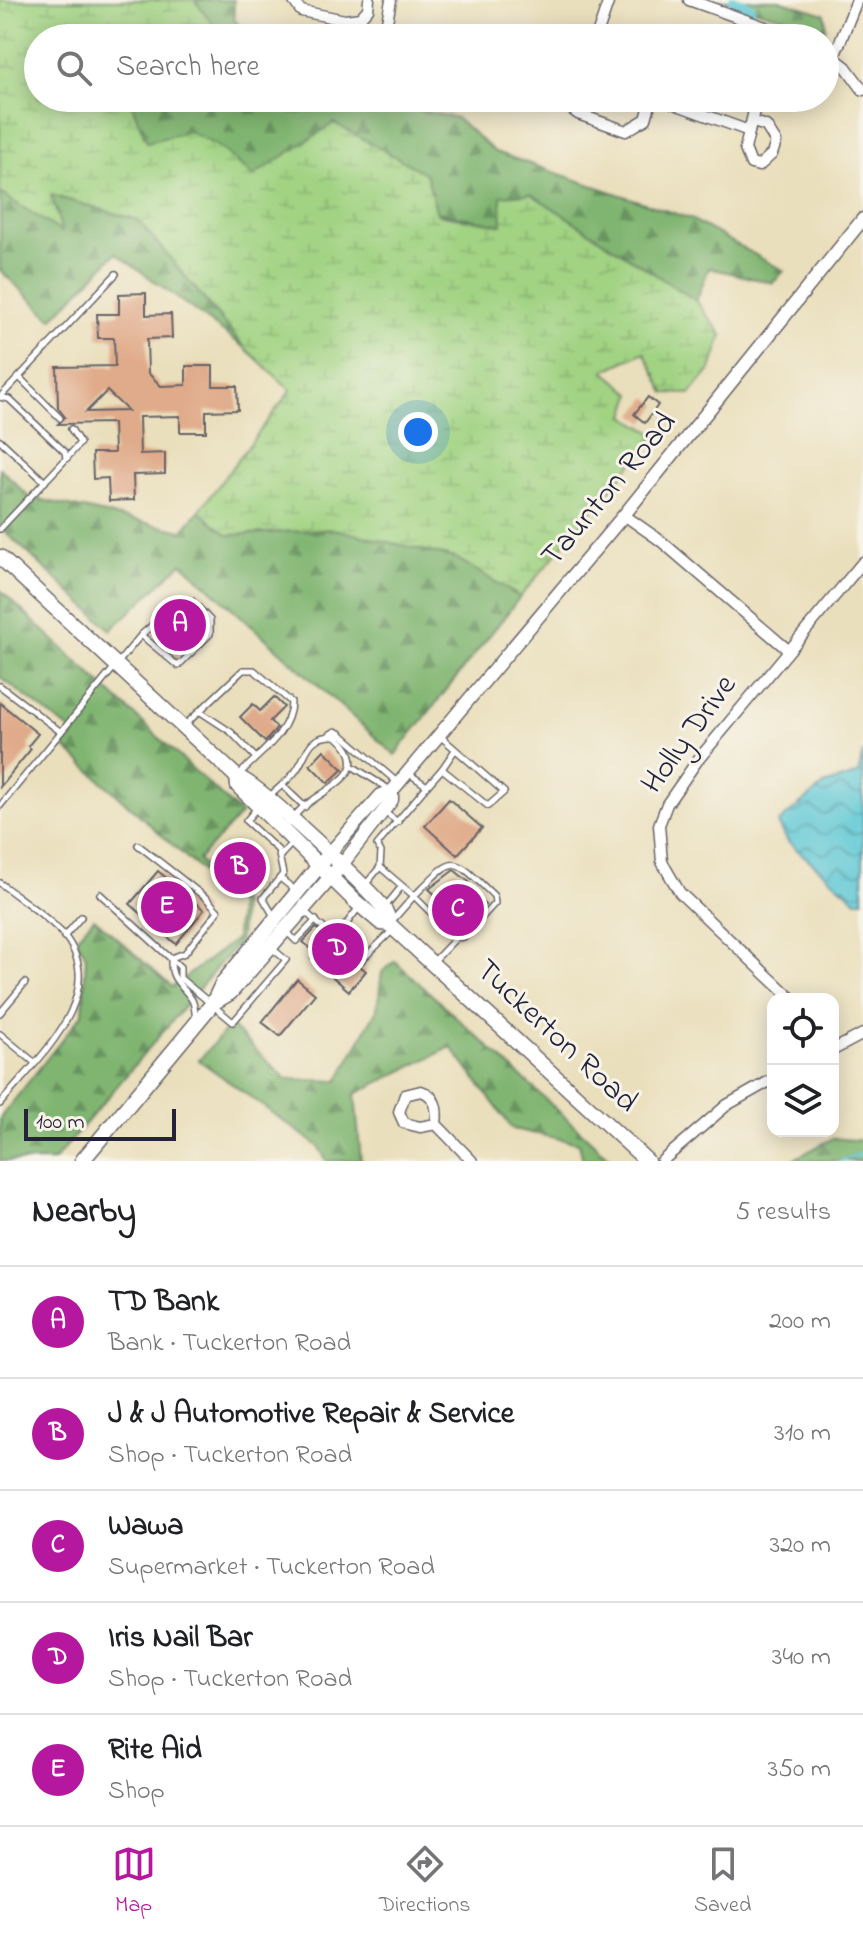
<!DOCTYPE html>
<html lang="en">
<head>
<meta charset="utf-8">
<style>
	body { margin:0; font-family:"Indie Flower",sans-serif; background:#f2f2f2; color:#202124 }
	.controls { position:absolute; right:24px; bottom:24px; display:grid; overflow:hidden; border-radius:16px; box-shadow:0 4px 20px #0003 }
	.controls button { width:72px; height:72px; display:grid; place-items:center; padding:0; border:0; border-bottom:2px solid #e0e0e0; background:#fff; color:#202124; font:40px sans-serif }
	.scale { position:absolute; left:24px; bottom:20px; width:152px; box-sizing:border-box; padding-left:8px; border:4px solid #22223b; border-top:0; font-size:22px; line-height:28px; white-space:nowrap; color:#22223b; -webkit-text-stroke:6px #f7f3e8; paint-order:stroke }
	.you { position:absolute; left:418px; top:432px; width:28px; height:28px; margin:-20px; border:6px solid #fff; border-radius:50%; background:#1a73e8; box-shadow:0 0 0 12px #1a73e833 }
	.badge { display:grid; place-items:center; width:52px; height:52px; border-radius:50%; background:#b5179e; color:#fff; font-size:26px; font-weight:700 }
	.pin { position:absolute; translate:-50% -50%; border:4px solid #fff; box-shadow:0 2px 8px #0006 }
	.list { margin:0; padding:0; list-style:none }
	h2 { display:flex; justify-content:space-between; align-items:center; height:104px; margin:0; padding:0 32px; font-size:34px }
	h2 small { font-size:26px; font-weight:400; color:#757577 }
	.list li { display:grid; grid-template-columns:52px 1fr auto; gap:24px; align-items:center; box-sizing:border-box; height:112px; padding:0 32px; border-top:2px solid #e0e0e0 }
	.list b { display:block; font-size:30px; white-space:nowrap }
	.list p { margin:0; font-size:26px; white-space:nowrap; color:#757577 }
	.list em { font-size:26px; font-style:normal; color:#757577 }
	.icon { flex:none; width:44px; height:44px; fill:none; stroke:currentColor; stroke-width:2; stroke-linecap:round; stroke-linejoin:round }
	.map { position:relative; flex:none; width:863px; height:1161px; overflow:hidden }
	.search { position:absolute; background:#fff; box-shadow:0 4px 20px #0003; left:24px; right:24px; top:24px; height:88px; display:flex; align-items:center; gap:20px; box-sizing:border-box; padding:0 28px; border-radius:44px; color:#757577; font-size:30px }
	.sheet { height:664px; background:#fff }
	nav { display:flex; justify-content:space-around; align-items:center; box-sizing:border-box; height:112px; border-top:2px solid #e0e0e0; background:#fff; font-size:22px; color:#757577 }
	nav a { display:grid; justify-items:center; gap:4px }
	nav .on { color:#b5179e }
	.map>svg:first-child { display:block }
</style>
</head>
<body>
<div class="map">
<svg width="863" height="1161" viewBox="0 0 863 1161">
	<defs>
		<pattern id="forest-firs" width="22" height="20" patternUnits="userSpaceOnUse" patternTransform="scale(2)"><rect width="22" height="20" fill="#80b571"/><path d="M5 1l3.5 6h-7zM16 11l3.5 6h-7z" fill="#68935e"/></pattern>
		<pattern id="wetland-marsh" width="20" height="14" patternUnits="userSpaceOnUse" patternTransform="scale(2)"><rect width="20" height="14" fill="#a1d383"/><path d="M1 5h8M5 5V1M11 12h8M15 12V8" fill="none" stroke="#8ab572"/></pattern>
		<pattern id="water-waves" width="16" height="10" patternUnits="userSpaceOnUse" patternTransform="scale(2)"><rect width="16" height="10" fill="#5cc8d5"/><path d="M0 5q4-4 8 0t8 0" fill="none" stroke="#4ca2ae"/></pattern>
	</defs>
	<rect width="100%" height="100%" fill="#f7f3e8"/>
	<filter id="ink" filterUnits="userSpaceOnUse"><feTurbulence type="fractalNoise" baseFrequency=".0125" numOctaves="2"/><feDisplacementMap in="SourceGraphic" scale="16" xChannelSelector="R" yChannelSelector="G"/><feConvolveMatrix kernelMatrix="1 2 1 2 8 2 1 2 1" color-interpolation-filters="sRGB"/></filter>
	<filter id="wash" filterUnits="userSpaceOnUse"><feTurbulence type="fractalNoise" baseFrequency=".006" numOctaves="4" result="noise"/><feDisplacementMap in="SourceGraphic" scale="32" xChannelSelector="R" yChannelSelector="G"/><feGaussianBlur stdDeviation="1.8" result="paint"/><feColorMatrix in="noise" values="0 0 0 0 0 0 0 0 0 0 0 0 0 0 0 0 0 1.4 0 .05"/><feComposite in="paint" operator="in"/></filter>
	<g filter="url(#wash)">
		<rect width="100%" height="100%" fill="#eadfbc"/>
		<g fill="url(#forest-firs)" stroke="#516c56" stroke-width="2">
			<path d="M194 0H234V19L251 38H105L103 31 215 29Z"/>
			<path d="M720 0H779L825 14 826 29Z"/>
			<path d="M129 98H365L456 118 495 152 691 219 784 271 773 283 709 268 696 301 531 194 502 225 253 176 222 149 147 142Z"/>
			<path d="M0 193 61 231 50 195 138 220 245 348 116 253 52 319 0 270Z"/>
			<path d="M0 468 29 497 182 531 199 511 228 535 334 529 456 558 520 597 395 755 182 563 111 630 0 527Z"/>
			<path d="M0 590 241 814 198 860 242 902 240 940 54 1161H0V1118L83 1013 86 956 76 938 94 918 172 987 236 939 238 904 64 747 75 734 0 677Z"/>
			<path d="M395 961 613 1161H583L579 1143 513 1129 451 1047 355 1094 361 1161H327L318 1146 199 1060 230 1025 286 1079 338 1081 377 1009 382 972Z"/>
			<path d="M833 1138 863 1141V1161H791Z"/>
		</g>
		<path fill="url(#wetland-marsh)" stroke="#627a5f" stroke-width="2" d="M0 0H194L217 29 104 31 105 38H38V98H129L147 142 190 131 222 149 253 176 334 123 426 174 437 214 502 225 501 196 531 194 696 301 722 335 711 369 690 394 665 393 644 352 604 371 632 394 625 416 656 435 520 597 456 558 334 529 228 535 199 511 291 390 245 348 138 220 51 195 62 232 0 193Z"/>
		<path fill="url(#water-waves)" stroke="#3f7588" stroke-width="2" d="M863 752V900H856L788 842 778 823 824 785 858 774Z"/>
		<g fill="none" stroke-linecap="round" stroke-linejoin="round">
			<path stroke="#5cc8d5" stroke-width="3" d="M841 1161 863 1154"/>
			<path stroke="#5cc8d5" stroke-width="11" d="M734 0 750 8"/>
		</g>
		<g id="blocks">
			<g fill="#e0ab8a" fill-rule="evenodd">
				<path d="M146 293V315L171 314 172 338 147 339 148 373 161 386 186 385V366H213V386H237L238 410 206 411V432H180V416L139 417 140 454 165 453V474L133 475 134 500 109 501 108 478 93 479 92 453H114L113 423 58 424 65 417 58 408 57 367 115 366 114 338H98L97 314H119V294ZM107 391 128 411 86 412Z"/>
				<path d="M648 397 658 405 645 423 634 414Z"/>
				<path d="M175 611 201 633 186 650 164 630 173 620 170 612Z"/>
				<path d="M274 697 284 707 270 721 277 728 265 742 240 717 253 704 260 711Z"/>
				<path d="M0 703 38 734 28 746 31 749 0 787Z"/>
				<path d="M324 750 343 769 328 783 310 765Z"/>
				<path d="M449 799 482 828 457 855 425 826Z"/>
				<path d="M246 851 254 880 234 885 227 856Z"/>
				<path d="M454 870 469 882 464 886 485 905 468 924 429 889Z"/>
				<path d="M158 871 204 910 176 944 130 904Z"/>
				<path d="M316 928 366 971 349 991 311 958 316 953 303 942Z"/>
				<path d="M297 979 315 994 280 1036 262 1022Z"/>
			</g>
		</g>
	</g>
	<g filter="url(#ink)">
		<use href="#blocks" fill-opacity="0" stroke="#686468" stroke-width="2"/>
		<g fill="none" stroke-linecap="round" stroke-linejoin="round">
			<g stroke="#686468" stroke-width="8">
				<g id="service">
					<path d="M19 377 116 274"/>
					<path d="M0 397 9 399 65 452 66 459 0 529"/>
					<path d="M0 397 19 377 60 418"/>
					<path d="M0 440 45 482"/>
					<path d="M67 458 80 443 71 429"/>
					<path d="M141 635 165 614"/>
					<path d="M0 686 61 732"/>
					<path d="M199 711 231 732 255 757"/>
					<path d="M185 725 243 670H254L291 702C291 733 258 754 238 776"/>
					<path d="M329 735 335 731 340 733 398 783"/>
					<path d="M352 766 392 791"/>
					<path d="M442 769 455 750"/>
					<path d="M408 773 427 786 442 769 488 806 504 792 440 736"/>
					<path d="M282 785 305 807"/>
					<path d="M270 796C278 788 288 781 295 772 309 754 305 735 336 736 383 776 311 791 294 817"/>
					<path d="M0 806 141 635 178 666 210 634V620L192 601 182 599 171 607"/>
					<path d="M256 809 246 821 278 850 283 874 263 898 275 918"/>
					<path d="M384 812 398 822"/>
					<path d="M138 845 206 898 218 911 185 953 171 958"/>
					<path d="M280 856 293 842"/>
					<path d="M380 867 414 896C457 853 451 855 494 896L495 903 464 937 456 938"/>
					<path d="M280 878 295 890"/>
					<path d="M0 883C20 899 46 915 63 934 113 994 35 1061 0 1104"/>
					<path d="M366 884 380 867 381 852 377 845 427 786"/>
					<path d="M100 894 180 967V978L233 1022 286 960 273 949"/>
					<path d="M385 907 402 886"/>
					<path d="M303 910 361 961 393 930"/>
					<path d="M392 921 414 896 456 938 433 962"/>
					<path d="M287 932 296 941 316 920"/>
					<path d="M64 937 81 917"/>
					<path d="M336 938 359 907"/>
					<path d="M171 959C170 981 182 984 192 1000 195 1005 195 1015 196 1021"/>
					<path d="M0 1013 25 983"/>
					<path d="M0 1034 34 1062"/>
				</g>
			</g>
			<g stroke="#686468" stroke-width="13">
				<g id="minor">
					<path d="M293 0 301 11 345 20 360 18 368 9 369 0"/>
					<path d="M689 0 796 38"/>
					<path d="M384 38 391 0"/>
					<path d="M596 38 609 0"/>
					<path d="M825 51 846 67 863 90"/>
					<path d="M834 57 857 0"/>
					<path d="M557 98 578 114 626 131 646 119 652 98"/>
					<path d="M658 98 749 131"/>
					<path d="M753 122 766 126 776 142 772 154 759 166 751 164 745 149 757 98"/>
					<path d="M624 515 661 541 788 650"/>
					<path d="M792 999 680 893 662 862 659 825 667 804 697 761 863 562"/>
					<path d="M833 1050 863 1034"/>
					<path d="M436 1124 420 1127 404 1123 399 1112 405 1095 421 1091C436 1095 438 1110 436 1124L472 1161"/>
					<path d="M662 1161 727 1105 773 1079"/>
				</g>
			</g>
			<g stroke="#686468" stroke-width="15">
				<g id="tertiary">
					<path d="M328 855 381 795 392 791 624 515 863 219"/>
					<path d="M341 866 392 800V791"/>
				</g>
			</g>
			<g stroke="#686468" stroke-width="17">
				<g id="secondary">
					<path d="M0 557 237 777C255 780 366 887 382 906 387 912 388 917 389 924"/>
					<path d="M237 777 238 786 355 901 381 923 389 924 647 1161"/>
					<path d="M213 1003 230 993 337 870"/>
					<path d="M82 1161 213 1003 222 984 323 861"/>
				</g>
			</g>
			<use href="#service" stroke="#fff" stroke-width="5"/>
			<use href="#minor" stroke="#fff" stroke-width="10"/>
			<use href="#tertiary" stroke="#fff" stroke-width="12"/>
			<use href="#secondary" stroke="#fff" stroke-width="14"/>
		</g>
	</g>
	<g text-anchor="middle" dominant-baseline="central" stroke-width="6" stroke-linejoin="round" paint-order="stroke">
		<g font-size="32" fill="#22223b" stroke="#f7f3e8">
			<text transform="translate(610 490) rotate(-50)">Taunton Road</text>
			<text transform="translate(690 735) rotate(-54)">Holly Drive</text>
			<text transform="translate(556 1037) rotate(43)">Tuckerton Road</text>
		</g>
	</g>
</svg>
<div class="controls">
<button><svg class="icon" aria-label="locate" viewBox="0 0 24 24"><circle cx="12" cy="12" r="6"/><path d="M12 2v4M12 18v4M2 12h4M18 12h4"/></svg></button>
<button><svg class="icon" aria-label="layers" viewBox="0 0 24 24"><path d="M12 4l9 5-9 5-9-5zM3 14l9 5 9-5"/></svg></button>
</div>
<div class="scale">100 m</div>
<div class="you"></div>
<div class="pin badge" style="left:180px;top:625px">A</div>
<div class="pin badge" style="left:240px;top:868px">B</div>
<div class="pin badge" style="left:458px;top:910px">C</div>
<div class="pin badge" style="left:338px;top:949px">D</div>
<div class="pin badge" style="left:167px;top:907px">E</div>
<div class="search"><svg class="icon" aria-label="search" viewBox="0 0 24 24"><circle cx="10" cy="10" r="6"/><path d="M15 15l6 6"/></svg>Search here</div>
</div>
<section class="sheet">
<h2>Nearby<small>5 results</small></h2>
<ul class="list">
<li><span class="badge">A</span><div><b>TD Bank</b><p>Bank · Tuckerton Road</p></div><em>200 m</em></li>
<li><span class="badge">B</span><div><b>J &amp; J Automotive Repair &amp; Service</b><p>Shop · Tuckerton Road</p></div><em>310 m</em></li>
<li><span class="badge">C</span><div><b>Wawa</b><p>Supermarket · Tuckerton Road</p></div><em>320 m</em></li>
<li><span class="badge">D</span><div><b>Iris Nail Bar</b><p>Shop · Tuckerton Road</p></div><em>340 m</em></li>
<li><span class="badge">E</span><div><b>Rite Aid</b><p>Shop</p></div><em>350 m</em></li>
</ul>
</section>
<nav>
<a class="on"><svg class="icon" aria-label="map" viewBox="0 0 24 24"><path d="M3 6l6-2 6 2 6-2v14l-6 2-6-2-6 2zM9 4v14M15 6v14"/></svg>Map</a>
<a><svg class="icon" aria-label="directions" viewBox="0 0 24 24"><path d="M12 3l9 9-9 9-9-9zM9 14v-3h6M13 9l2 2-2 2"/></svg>Directions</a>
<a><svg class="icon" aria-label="saved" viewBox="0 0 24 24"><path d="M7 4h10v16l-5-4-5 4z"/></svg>Saved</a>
</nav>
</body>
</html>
